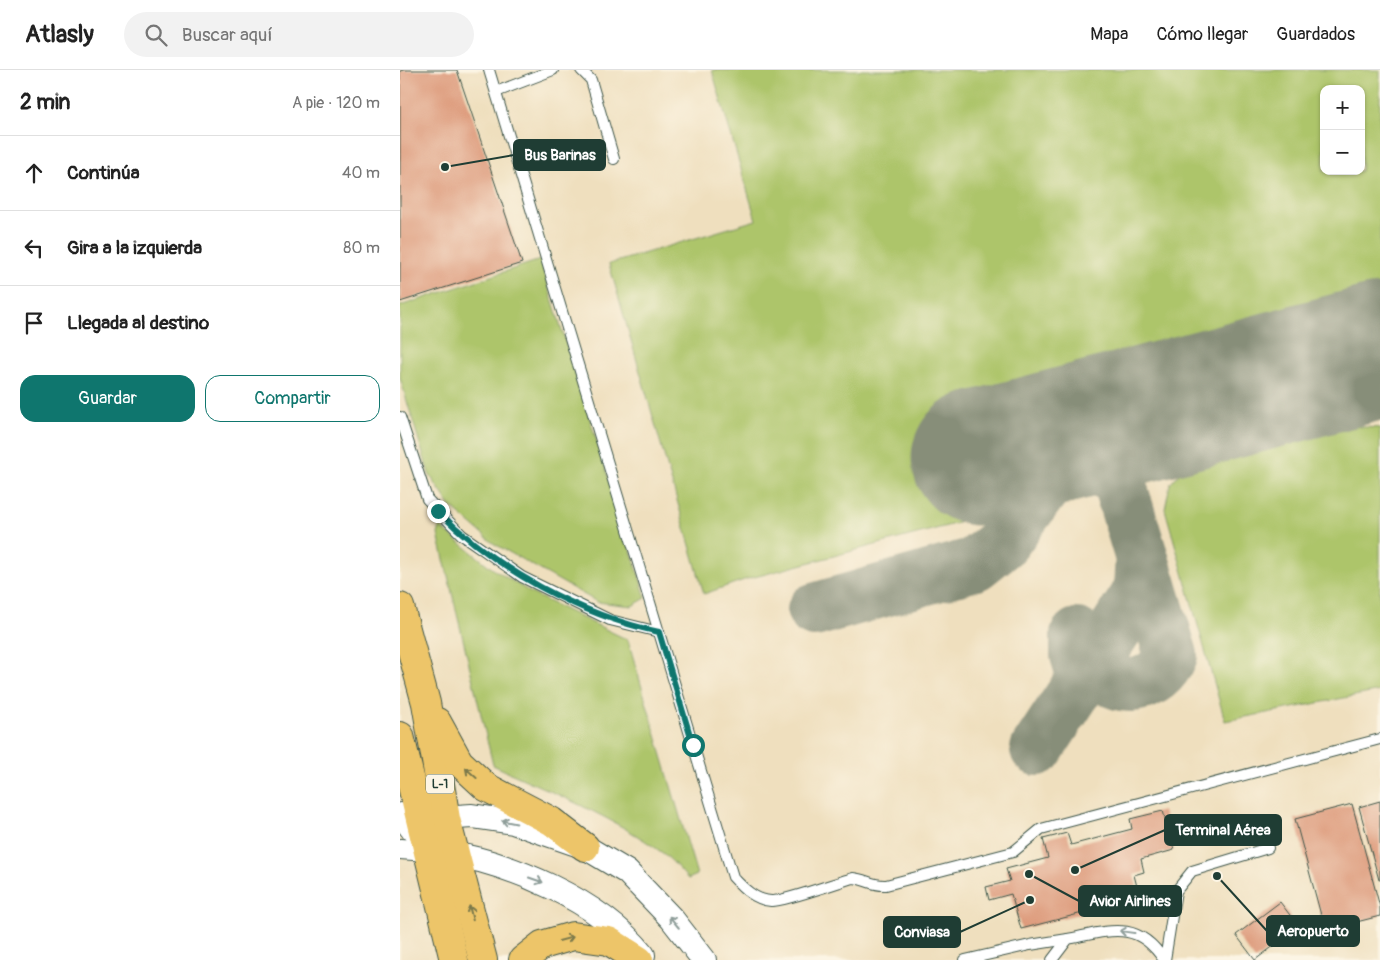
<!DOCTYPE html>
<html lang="es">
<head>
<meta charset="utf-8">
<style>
	body { margin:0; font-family:Pangolin,sans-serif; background:#f2f2f2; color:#222 }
	.controls { position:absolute; right:15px; top:15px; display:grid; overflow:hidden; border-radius:10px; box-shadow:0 1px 4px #0004 }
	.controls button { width:45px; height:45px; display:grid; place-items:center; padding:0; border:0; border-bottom:1px solid #e0e0e0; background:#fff; color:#222; font:25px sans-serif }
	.stop { position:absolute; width:15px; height:15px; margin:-11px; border:4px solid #0f766e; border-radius:50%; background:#fff }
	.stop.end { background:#0f766e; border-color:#fff; box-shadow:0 1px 5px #0008 }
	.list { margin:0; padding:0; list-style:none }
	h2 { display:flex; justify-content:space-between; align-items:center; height:65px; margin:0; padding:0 20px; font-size:21px }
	h2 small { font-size:16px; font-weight:400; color:#767676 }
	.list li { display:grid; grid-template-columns:32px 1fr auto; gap:15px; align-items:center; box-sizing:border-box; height:75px; padding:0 20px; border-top:1px solid #e0e0e0 }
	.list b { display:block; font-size:19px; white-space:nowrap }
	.list em { font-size:16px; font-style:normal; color:#767676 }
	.actions { display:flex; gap:10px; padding:15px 20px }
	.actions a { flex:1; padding:11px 0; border:1px solid #0f766e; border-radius:15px; text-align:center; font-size:18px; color:#0f766e }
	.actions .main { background:#0f766e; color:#fff }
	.icon { flex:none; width:28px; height:28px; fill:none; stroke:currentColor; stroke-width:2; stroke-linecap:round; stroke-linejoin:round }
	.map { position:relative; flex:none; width:980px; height:890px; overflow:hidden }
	header { display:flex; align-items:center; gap:30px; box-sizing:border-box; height:70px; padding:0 25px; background:#fff; border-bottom:1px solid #e0e0e0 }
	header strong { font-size:24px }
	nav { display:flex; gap:28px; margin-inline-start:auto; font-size:18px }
	.search { width:350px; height:45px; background:#f2f2f2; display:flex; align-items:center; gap:12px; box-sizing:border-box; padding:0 18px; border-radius:28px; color:#767676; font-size:19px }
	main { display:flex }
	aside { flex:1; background:#fff }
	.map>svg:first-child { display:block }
</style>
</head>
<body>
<header>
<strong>Atlasly</strong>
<div class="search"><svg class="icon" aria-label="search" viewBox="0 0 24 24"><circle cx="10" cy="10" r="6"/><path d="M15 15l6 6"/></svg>Buscar aquí</div>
<nav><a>Mapa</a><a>Cómo llegar</a><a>Guardados</a></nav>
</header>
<main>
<aside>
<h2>2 min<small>A pie · 120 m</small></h2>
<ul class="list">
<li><svg class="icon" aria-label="ahead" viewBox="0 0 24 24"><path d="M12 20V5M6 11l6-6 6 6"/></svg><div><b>Continúa</b></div><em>40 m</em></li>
<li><svg class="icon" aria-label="left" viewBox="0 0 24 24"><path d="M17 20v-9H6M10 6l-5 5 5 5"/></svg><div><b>Gira a la izquierda</b></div><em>80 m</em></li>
<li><svg class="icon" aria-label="arrive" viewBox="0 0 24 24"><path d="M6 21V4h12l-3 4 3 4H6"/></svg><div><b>Llegada al destino</b></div></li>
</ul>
<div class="actions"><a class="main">Guardar</a><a>Compartir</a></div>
</aside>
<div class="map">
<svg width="980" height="890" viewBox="0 0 980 890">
	<rect width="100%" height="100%" fill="#fcf5e5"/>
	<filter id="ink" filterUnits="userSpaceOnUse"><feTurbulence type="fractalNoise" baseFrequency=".02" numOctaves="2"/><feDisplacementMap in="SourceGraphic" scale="10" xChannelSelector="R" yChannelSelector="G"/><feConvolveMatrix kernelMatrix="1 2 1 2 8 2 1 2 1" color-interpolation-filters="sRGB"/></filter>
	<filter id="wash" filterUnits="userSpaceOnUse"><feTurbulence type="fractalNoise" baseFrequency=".0096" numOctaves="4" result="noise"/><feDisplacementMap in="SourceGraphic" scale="20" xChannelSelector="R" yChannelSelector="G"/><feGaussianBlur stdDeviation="1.12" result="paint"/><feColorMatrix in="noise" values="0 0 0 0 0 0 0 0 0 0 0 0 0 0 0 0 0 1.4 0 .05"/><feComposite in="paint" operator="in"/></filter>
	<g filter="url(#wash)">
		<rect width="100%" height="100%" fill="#efdfbe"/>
		<g fill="#adc56b" stroke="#668150" fill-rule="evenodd">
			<path d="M312 0H980V221L553 336 577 448 347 509 304 524 209 194 356 150ZM924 19H961V101H924Z"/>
			<path d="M140 190 246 528 232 536 197 532 93 473 51 437 29 404 0 308V236Z"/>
			<path d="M948 356 980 358V621L825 651 765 439 770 414 791 391Z"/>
			<path d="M40 457 93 499 133 524 228 570 297 805 288 809C281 801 273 791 264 784 213 746 150 722 93 695L38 464Z"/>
		</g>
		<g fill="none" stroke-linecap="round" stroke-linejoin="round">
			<g stroke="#878e79" stroke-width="54">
				<path d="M414 540 575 494 604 471 687 359"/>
				<path d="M677 565V585L681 598 694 596C718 625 756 620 771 585L721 419C712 363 747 348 792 332"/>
				<path d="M637 679 736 528 740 516 742 488"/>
			</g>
			<path stroke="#878e79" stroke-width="135" d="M579 388 980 281"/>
		</g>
		<g id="blocks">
			<g fill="#dd9a7a">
				<path d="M4 0H57L122 193 0 232V1Z"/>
				<path d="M980 731V810H979L959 737Z"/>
				<path d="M952 734 980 837V846L925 860 895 749Z"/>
				<path d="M763 741 774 780 741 789 744 802 734 805 740 828 621 859 611 824 589 830 586 817 610 811 606 799 648 788 643 769 667 763 671 775 732 759 730 749Z"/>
				<path d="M880 832 899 857 855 890 836 865Z"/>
			</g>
		</g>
	</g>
	<g filter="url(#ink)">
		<use href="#blocks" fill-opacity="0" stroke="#3e5549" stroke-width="1"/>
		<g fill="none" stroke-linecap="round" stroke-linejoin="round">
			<g stroke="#3e5549" stroke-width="12">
				<g id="service">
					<path d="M89 0 333 807C343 818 355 830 371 831 384 832 438 812 453 808 465 809 473 816 486 815L613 782 641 759 980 669"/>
					<path d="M181 0 191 10 214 89"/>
					<path d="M96 22 153 0"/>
					<path d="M0 347 27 429 62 465 122 507 210 550 259 562"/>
					<path d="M565 890 630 875 668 869"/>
					<path d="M652 890 668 869C709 861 737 849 764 890"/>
					<path d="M765 890 776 821 792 801 868 778"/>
				</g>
			</g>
			<g stroke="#3e5549" stroke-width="22">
				<g id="minor">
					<path d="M0 743 2 749 24 777"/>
					<path d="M0 779 27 781"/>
				</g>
			</g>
			<g stroke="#3e5549" stroke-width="26">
				<g id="tertiary">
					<path d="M27 749 72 746 113 752 185 777 227 802 272 849 304 890"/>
					<path d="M40 782C108 791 200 831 243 885"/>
				</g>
			</g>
			<g stroke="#3e5549" stroke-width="30">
				<g id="primary">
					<path d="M0 537 26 633 46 749 83 890"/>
					<path d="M37 652 59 692 86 717 151 751 185 777"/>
					<path d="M0 666 54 890"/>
					<path d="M123 890 142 875 173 866 209 871 239 890"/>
				</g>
			</g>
			<use href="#service" stroke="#fff" stroke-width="10"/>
			<use href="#minor" stroke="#fff" stroke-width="20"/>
			<use href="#tertiary" stroke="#fff" stroke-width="24"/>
			<use href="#primary" stroke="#edc569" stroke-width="28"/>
		</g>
		<defs><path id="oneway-shaft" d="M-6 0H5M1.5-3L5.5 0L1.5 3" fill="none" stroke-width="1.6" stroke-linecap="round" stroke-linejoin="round" transform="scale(1.25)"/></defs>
		<g stroke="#7c7a4c">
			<use href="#oneway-shaft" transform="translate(71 703) rotate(-138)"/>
			<use href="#oneway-shaft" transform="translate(71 843) rotate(-104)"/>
			<use href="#oneway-shaft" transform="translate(166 869) rotate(-15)"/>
		</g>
		<g stroke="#8f9e9a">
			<use href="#oneway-shaft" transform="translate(109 752) rotate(-169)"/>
			<use href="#oneway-shaft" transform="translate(136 810) rotate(19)"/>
			<use href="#oneway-shaft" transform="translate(274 852) rotate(-130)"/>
			<use href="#oneway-shaft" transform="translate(727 862) rotate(-172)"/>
		</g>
	</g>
	<g fill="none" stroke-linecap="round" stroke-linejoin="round" filter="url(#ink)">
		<path stroke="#0f766e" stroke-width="6" d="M38 441C95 499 180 545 259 562L293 675"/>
	</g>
	<g text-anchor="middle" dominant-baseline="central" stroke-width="4" stroke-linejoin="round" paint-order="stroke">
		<rect fill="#fcf5e5" stroke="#617469" stroke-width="1" x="26" y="704.5" width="28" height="19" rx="4"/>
		<g font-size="12" font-weight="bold" fill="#1f3d34">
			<text x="40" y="714">L-1</text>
		</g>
	</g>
	<path fill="none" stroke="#1f3d34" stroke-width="2" d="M45 97L114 85M675 800L765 760M629 804L679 831M817 806L867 861M630 830L560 862"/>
	<g fill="#1f3d34" stroke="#fcf5e5" stroke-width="2">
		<circle cx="45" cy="97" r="5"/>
		<circle cx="675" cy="800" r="5"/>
		<circle cx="629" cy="804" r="5"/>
		<circle cx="817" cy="806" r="5"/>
		<circle cx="630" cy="830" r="5"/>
	</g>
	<g fill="#1f3d34" stroke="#1f3d34" stroke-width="2">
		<rect x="114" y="70" width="91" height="30" rx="5"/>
		<rect x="765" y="745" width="116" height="30" rx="5"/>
		<rect x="679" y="816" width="102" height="30" rx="5"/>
		<rect x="867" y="846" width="92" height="30" rx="5"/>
		<rect x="484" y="847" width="76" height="30" rx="5"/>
	</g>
	<g font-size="15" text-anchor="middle" font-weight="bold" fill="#fff">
		<text x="160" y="90">Bus Barinas</text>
		<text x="823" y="765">Terminal Aérea</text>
		<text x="730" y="836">Avior Airlines</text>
		<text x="913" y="866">Aeropuerto</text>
		<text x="522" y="867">Conviasa</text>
	</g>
</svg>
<div class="controls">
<button>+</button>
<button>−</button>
</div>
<div class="stop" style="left:293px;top:675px"></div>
<div class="stop end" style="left:38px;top:441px"></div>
</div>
</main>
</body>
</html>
